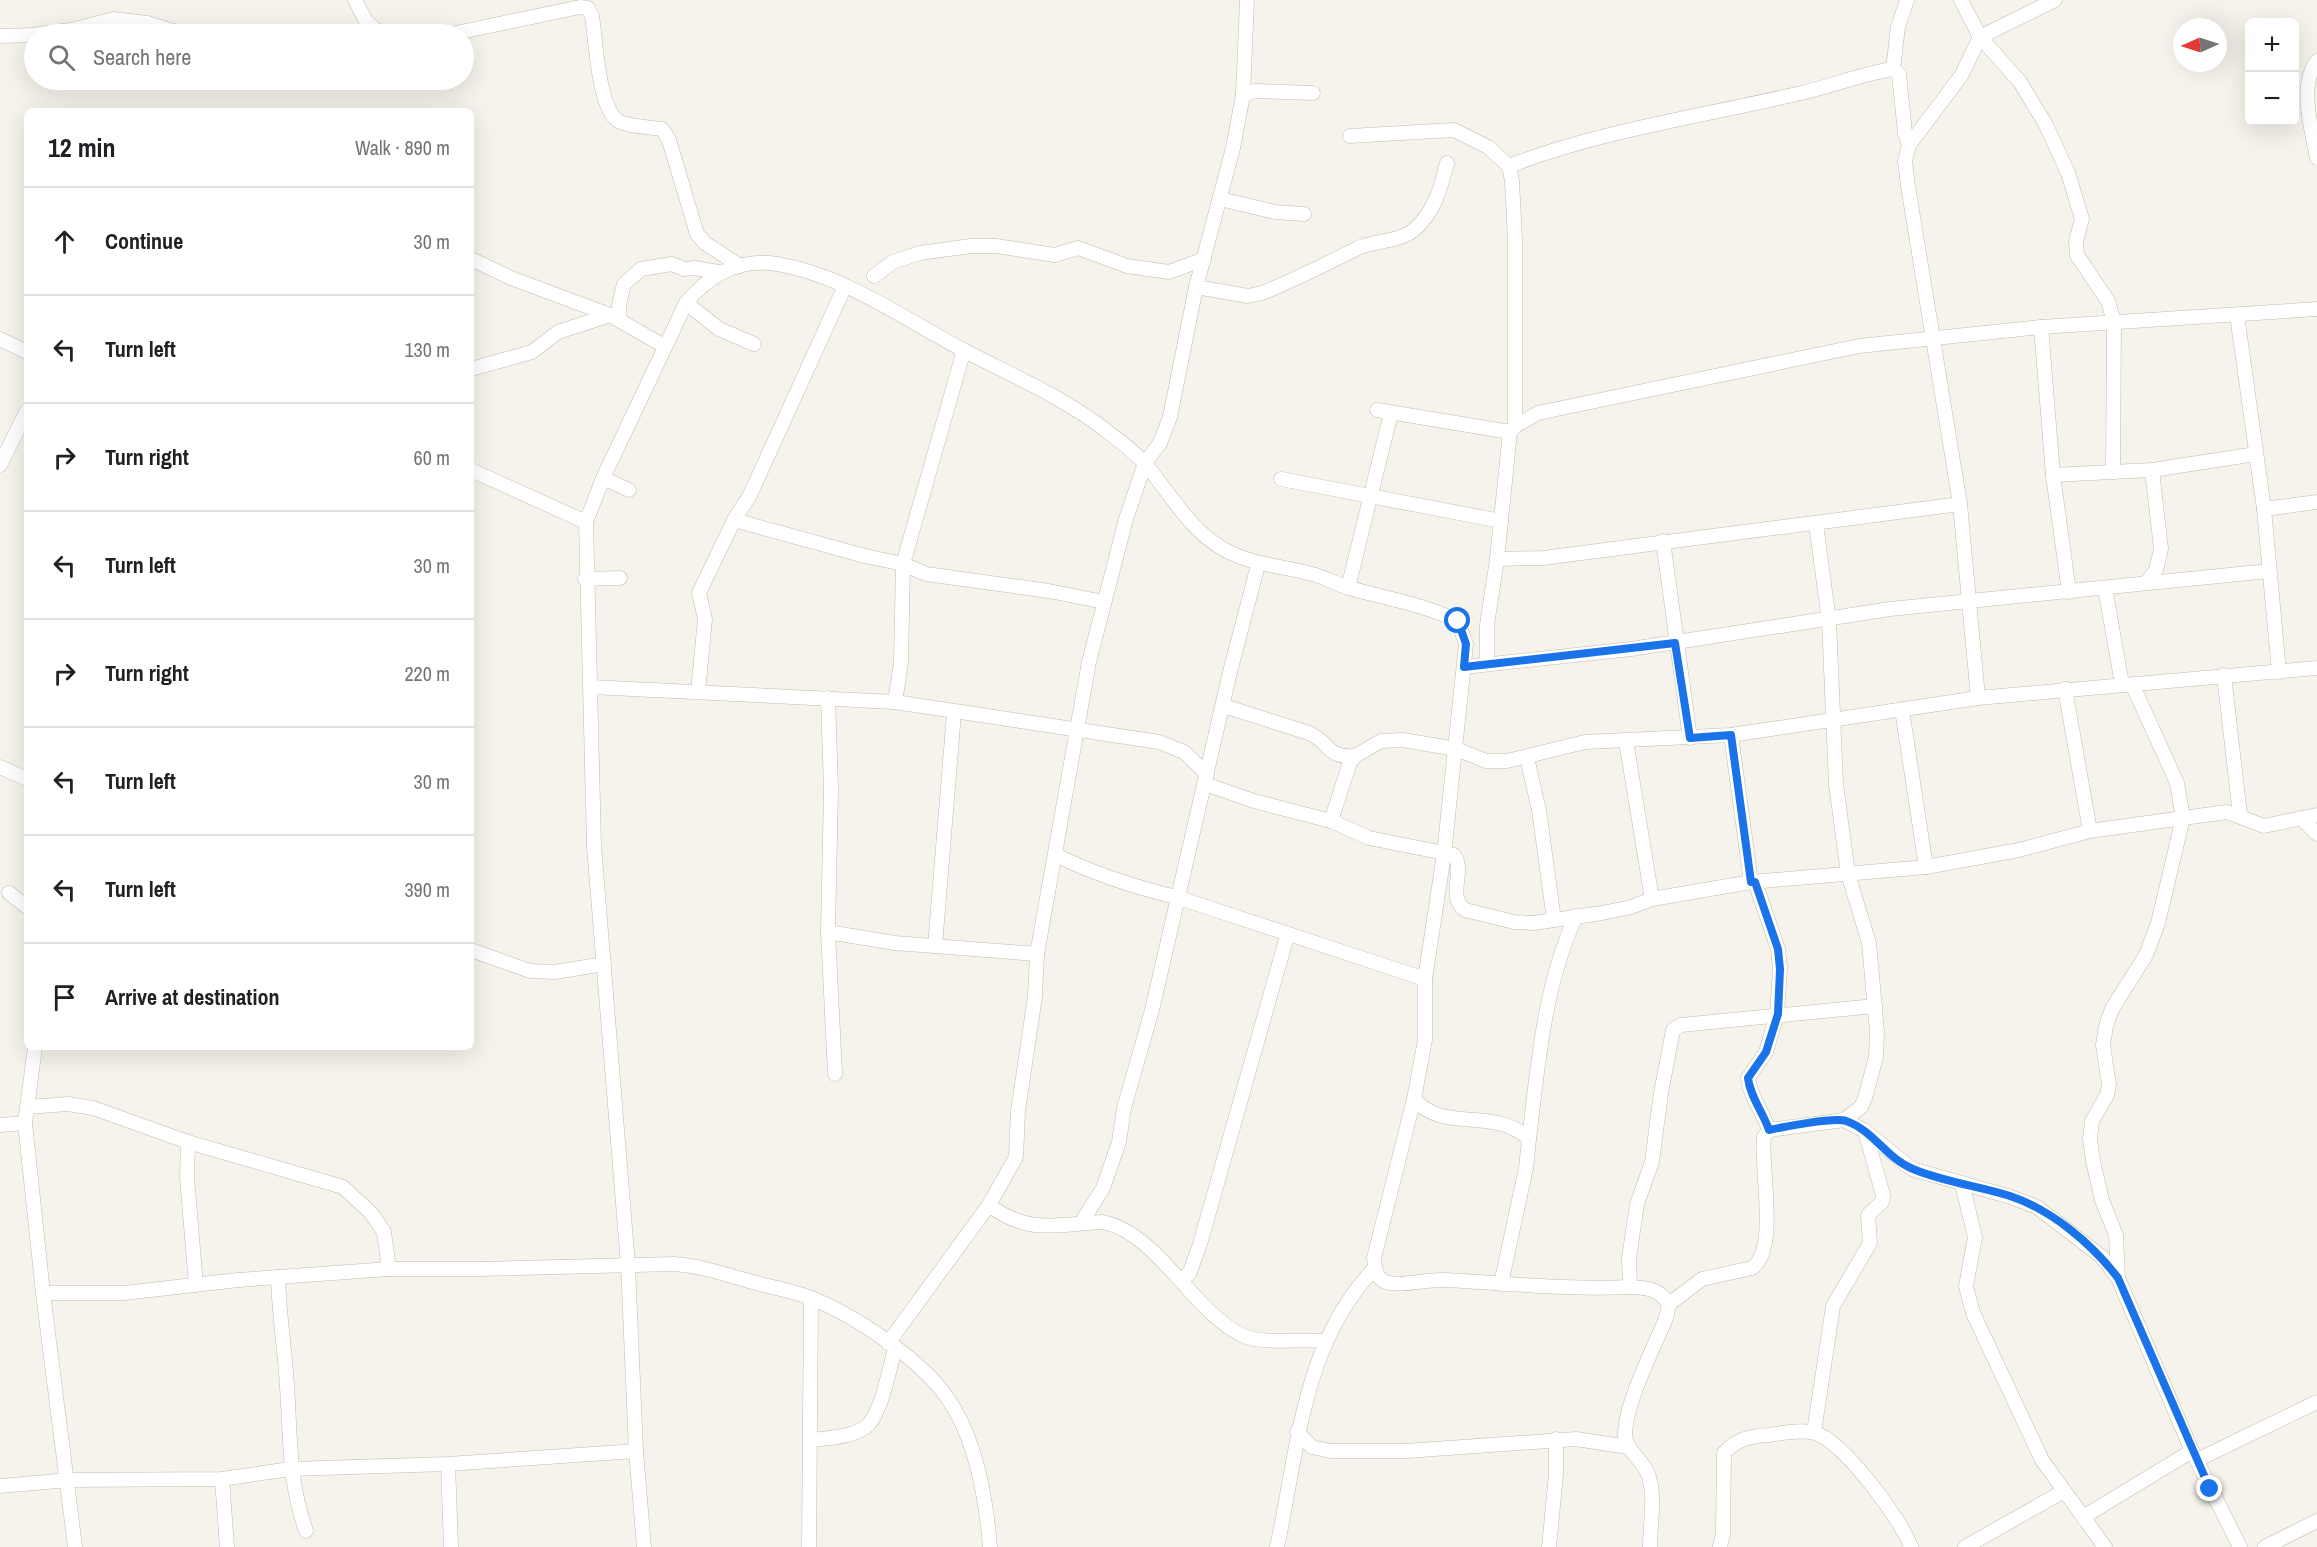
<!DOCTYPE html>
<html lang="en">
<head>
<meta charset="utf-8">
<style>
	body { margin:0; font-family:"Archivo Narrow",sans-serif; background:#f2f2f2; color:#202124 }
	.controls { position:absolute; right:18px; top:18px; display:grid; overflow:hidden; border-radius:9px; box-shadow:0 6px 24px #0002 }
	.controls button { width:54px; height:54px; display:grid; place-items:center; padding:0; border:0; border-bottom:2px solid #e0e0e0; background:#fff; color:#202124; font:30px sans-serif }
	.compass { position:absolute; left:2173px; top:18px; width:54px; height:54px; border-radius:50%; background:#fff; box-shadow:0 6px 24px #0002; rotate:267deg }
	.stop { position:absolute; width:18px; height:18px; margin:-14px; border:4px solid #1a73e8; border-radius:50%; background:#fff }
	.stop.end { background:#1a73e8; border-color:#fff; box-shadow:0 2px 6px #0008 }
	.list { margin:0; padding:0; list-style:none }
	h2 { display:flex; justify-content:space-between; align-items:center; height:78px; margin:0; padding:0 24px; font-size:26px }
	h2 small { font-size:20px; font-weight:400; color:#757577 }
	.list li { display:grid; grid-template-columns:39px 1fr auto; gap:18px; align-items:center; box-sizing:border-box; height:108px; padding:0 24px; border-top:2px solid #e0e0e0 }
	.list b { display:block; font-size:22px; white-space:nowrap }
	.list em { font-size:20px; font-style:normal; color:#757577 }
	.icon { flex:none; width:33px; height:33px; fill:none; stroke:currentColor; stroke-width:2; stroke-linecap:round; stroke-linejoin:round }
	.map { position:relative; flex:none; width:2317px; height:1547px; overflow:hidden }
	.search { position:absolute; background:#fff; box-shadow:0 6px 24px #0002; left:24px; top:24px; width:450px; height:66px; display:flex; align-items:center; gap:15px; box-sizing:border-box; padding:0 21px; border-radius:33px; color:#757577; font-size:22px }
	.panel { position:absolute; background:#fff; box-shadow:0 6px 24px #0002; left:24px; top:108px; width:450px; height:942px; border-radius:9px }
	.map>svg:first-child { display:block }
</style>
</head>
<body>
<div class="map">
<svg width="2317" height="1547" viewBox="0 0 2317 1547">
	<rect width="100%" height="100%" fill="#f6f3ec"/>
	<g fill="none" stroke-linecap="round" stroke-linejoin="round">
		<g stroke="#c2bbae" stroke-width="15">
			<g id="street">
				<path d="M355 0 366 21 380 34"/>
				<path d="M1961 0 1980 37 2020 82 2046 125 2068 173 2082 219 2076 241 2077 255 2108 301 2114 322 2113 472"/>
				<path d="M38 34 71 30 114 19 147 23 183 34"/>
				<path d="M451 34 580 7 588 8 592 16C596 39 598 112 620 122 633 127 648 127 662 129L669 140 697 234 705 243 740 266"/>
				<path d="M0 36 34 35"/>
				<path d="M2317 61C2298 86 2312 130 2317 158"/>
				<path d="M1893 69 1898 27 1907 0"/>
				<path d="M1243 95 1255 91 1313 93"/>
				<path d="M1350 136 1454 130 1488 147 1509 166 1512 181 1515 239V426"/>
				<path d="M1509 166C1602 130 1704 116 1801 93 1832 86 1861 74 1893 69L1899 74 1905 133 1909 145"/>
				<path d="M1220 199 1275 212 1304 214"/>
				<path d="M471 259 511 278 610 315 664 346"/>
				<path d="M874 276 893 262 920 253 971 246H996L1055 255 1078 248 1127 266 1169 272 1204 259"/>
				<path d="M1196 287 1248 296 1262 293C1295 280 1326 264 1358 248 1376 240 1400 242 1415 229 1435 211 1441 187 1447 163"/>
				<path d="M686 303 719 329 754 344"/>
				<path d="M2237 315 2264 509 2279 672"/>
				<path d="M620 321 619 305 624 284 641 269 672 264 684 269 695 268 718 272"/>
				<path d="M2041 327 2053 475 2069 592"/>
				<path d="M0 339 27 352"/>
				<path d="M471 369 532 352 558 332 610 315"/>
				<path d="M1377 410 1510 432"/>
				<path d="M0 465 27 411"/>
				<path d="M471 470 586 522"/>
				<path d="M2053 475 2152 470 2256 454"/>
				<path d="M603 478 629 490"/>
				<path d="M1281 479 1501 521"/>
				<path d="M2264 509 2317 502"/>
				<path d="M734 520 750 495 845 286"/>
				<path d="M1663 541 1690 738"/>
				<path d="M1497 559 1543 558 1960 504"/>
				<path d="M585 579 620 578"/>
				<path d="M2146 583 2156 570 2161 549 2152 470"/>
				<path d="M1348 588 1391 413"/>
				<path d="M2105 588 2122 684"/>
				<path d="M1487 663V625L1497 559 1510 432 1515 426 1538 413 1859 346 2041 327 2317 309"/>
				<path d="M1464 667 1631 649 1890 609 2269 571"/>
				<path d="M2224 675 2240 815"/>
				<path d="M591 687 895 702 1159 742 1184 752 1207 774"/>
				<path d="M2065 689 2090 831"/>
				<path d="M698 692 705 619 699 593 734 520 865 556 903 564 926 574 1049 591 1104 602"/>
				<path d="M828 698 831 789 828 932 835 1074"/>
				<path d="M1978 698 1960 504 1908 186 1905 161 1909 145 1961 76 1980 37 2055 0"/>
				<path d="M895 702 901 663 903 564 964 350"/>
				<path d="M1224 706 1309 733C1331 743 1326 758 1355 756"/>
				<path d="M1902 710 1926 867"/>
				<path d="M1731 735 1751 882"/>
				<path d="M1626 741 1652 899"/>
				<path d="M1527 758 1539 810 1554 920"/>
				<path d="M0 767 27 779"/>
				<path d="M1205 784 1254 801 1331 821 1369 838 1454 855C1466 872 1446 895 1465 910L1514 922 1534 923 1602 913 1631 907 1652 899 1751 882 1926 867 2019 850 2090 831 2183 818 2227 812 2264 826 2317 815"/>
				<path d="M2301 818 2317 834"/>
				<path d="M1331 821 1350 762 1355 756 1381 741 1403 740 1456 749 1486 761H1507L1585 742 1731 735 1978 698 2317 668"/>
				<path d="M1056 855C1094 874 1135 887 1176 897L1425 979"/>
				<path d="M1755 882 1778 949 1780 969 1777 1014 1766 1052 1748 1078C1750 1097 1763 1112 1769 1130"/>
				<path d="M9 893 27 907"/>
				<path d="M828 932 895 943 1037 954"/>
				<path d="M935 946 954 713"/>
				<path d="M471 950 530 971 555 972 604 964"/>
				<path d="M35 1047 25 1123 43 1293 75 1547"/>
				<path d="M1414 1099C1444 1134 1495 1106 1529 1139L1526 1168 1501 1284"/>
				<path d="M28 1107 68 1104 93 1108 188 1142 343 1187 372 1214 384 1232 389 1269"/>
				<path d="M1844 1120 1865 1131 1912 1169 2011 1197 2037 1207 2102 1257 2118 1278 2192 1451 2240 1547"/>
				<path d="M0 1125 25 1123"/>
				<path d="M1529 1139C1538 1064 1544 986 1576 916"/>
				<path d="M188 1142 187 1178 196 1285"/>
				<path d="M1962 1184 1975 1237 1966 1286 1973 1313 2042 1460 2105 1547"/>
				<path d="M989 1205C1028 1235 1056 1224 1103 1222 1158 1233 1194 1314 1244 1336 1262 1344 1303 1339 1325 1341"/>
				<path d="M1081 1223 1103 1188 1119 1142 1124 1108 1152 1010 1230 672 1258 565"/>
				<path d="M278 1277C279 1314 285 1350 287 1387 291 1441 288 1479 306 1531"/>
				<path d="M2118 1278 2116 1235 2102 1200 2093 1161 2090 1139 2092 1121 2107 1095 2109 1085 2103 1045 2106 1026 2112 1009 2146 955 2158 923 2183 818 2177 783 2132 684"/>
				<path d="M1182 1281 1190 1272 1200 1244 1287 936"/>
				<path d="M1630 1287 1629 1258 1637 1204 1652 1162 1661 1093 1673 1030 1681 1025 1875 1006"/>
				<path d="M43 1293H124L238 1280 389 1269H479L674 1264C701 1266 724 1274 749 1281 769 1287 791 1290 811 1298 854 1315 920 1359 946 1396 976 1437 986 1497 990 1547"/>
				<path d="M1669 1304 1702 1279 1752 1268C1779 1250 1760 1167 1764 1137L1769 1130 1844 1120 1861 1107 1865 1098 1876 1057 1877 1032 1869 943 1848 874 1836 784 1829 621 1816 524"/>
				<path d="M888 1343 989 1205 1016 1157 1018 1111 1035 996 1037 954 1089 662 1126 519 1145 463 1160 443 1170 417 1196 287 1233 148 1243 95 1247 0"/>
				<path d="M1297 1432 1312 1447 1330 1451H1406L1576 1439 1628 1447"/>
				<path d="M1814 1432 1833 1306 1870 1243 1868 1215 1882 1202 1883 1195 1865 1131"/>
				<path d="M811 1440C828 1438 857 1437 869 1424 882 1409 890 1367 895 1348"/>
				<path d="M2197 1460 2317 1402"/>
				<path d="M448 1464 451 1547"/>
				<path d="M222 1479 227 1547"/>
				<path d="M0 1486 69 1480 222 1479 290 1469 448 1464 636 1451"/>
				<path d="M2083 1517 2192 1451"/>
				<path d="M644 1547 636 1451 628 1265 594 846 586 522 603 478 686 303C709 275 739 258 777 264 844 275 906 320 965 351 1011 375 1063 397 1104 429 1117 439 1134 451 1145 464 1171 494 1189 530 1225 550 1255 566 1280 565 1312 574 1325 577 1337 585 1350 588 1387 599 1423 604 1458 621L1466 644 1444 854 1425 979V1040L1414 1099 1374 1258C1375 1269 1376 1280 1389 1283 1406 1286 1427 1279 1445 1280 1506 1283 1568 1290 1630 1287 1647 1288 1658 1288 1669 1304L1666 1318C1654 1348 1625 1403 1625 1435 1626 1451 1642 1459 1648 1474 1656 1495 1650 1524 1650 1547"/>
				<path d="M809 1547 811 1298"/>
				<path d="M1277 1547C1298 1451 1302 1343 1375 1268"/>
				<path d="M1549 1547 1556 1474V1439"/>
				<path d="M1720 1547 1723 1534 1724 1453C1736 1439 1751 1436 1769 1435 1782 1433 1802 1429 1815 1433 1842 1440 1902 1520 1911 1547"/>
				<path d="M1965 1547 2064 1491"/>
				<path d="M2265 1547 2317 1521"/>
			</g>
		</g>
		<use href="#street" stroke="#fff" stroke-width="14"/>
	</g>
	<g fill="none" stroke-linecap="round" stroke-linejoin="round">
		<path stroke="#1a73e8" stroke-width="8" d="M1458 621 1466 644 1464 667 1675 643 1690 738 1731 735 1751 882H1755L1778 949 1780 969 1778 1014 1766 1052 1748 1078C1750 1097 1763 1112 1769 1130 1783 1127 1834 1117 1846 1121 1873 1130 1887 1159 1913 1169 1944 1182 1978 1186 2010 1196 2052 1210 2092 1244 2118 1278L2210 1489"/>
	</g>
</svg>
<div class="controls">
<button>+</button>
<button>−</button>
</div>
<svg class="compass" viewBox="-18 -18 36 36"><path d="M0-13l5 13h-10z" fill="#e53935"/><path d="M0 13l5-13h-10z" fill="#757577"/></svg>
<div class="stop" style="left:1458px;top:621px"></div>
<div class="stop end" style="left:2210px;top:1489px"></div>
<div class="search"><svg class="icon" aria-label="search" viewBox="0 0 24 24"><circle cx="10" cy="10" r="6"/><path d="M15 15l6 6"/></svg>Search here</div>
<section class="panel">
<h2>12 min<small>Walk · 890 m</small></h2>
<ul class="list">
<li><svg class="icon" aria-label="ahead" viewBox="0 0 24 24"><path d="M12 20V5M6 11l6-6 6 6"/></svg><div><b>Continue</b></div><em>30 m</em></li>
<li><svg class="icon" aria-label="left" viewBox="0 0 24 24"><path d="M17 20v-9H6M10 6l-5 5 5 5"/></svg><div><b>Turn left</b></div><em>130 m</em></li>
<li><svg class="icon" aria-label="right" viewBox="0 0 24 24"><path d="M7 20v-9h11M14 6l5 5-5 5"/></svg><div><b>Turn right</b></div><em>60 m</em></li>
<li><svg class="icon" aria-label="left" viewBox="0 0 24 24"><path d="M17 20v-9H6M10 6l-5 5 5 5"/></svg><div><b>Turn left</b></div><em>30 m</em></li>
<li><svg class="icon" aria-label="right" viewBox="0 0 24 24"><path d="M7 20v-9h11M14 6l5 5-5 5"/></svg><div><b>Turn right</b></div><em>220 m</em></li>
<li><svg class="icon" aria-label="left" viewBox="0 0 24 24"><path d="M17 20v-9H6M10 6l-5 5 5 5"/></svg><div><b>Turn left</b></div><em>30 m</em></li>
<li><svg class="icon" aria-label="left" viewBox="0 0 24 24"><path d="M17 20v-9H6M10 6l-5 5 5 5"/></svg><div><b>Turn left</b></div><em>390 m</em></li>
<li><svg class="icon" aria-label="arrive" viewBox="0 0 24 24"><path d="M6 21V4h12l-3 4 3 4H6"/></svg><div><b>Arrive at destination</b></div></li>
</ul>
</section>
</div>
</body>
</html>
